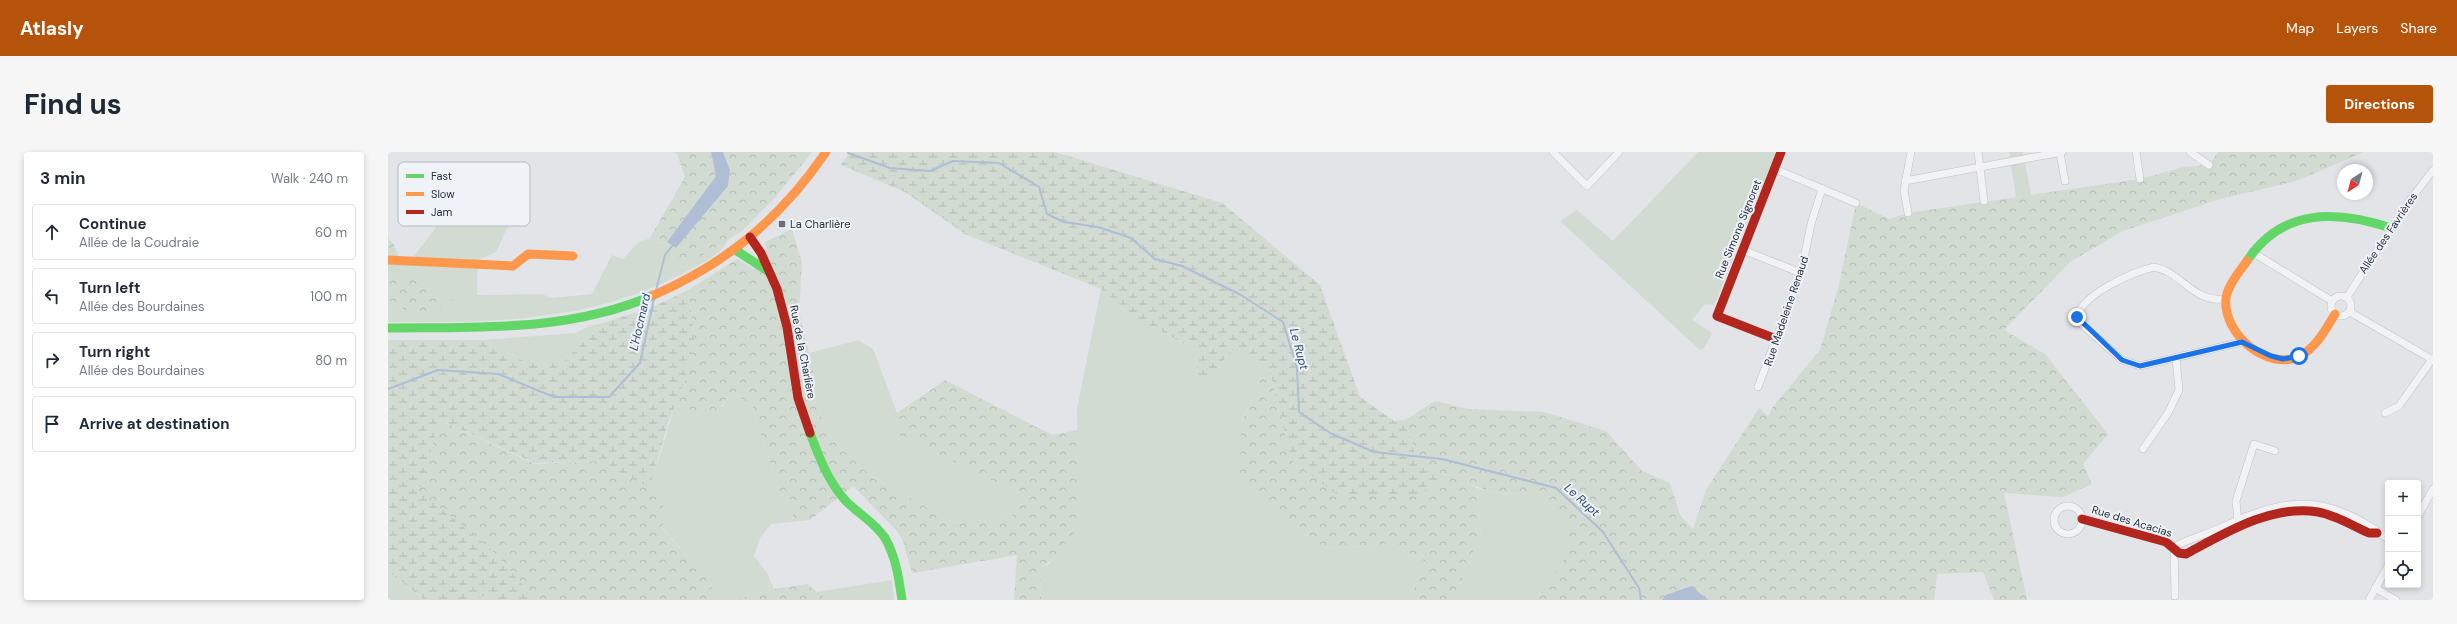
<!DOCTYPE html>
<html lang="en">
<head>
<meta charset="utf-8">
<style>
	body { margin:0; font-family:"DM Sans",sans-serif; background:#f6f6f7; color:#1f2937 }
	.controls { position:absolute; right:12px; bottom:12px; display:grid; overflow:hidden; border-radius:4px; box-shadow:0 2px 6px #0003 }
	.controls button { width:36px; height:36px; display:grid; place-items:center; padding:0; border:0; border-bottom:1px solid #e0e1e3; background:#fff; color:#1f2937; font:20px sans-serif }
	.compass { position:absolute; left:1949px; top:12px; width:36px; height:36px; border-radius:50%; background:#fff; box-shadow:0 2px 6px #0003; rotate:216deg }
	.stop { position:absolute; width:12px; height:12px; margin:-9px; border:3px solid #1a73e8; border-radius:50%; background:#fff }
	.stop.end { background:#1a73e8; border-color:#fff; box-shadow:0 1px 4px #0008 }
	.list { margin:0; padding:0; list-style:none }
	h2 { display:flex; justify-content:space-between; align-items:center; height:52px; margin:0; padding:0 16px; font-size:17px }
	h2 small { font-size:13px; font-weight:400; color:#747a83 }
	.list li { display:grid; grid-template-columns:26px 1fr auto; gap:12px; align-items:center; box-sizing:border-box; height:56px; margin:0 8px 8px; padding:0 8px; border:1px solid #e0e1e3; border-radius:4px }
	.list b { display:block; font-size:15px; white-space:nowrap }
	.list p { margin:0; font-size:13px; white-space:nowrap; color:#747a83 }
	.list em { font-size:13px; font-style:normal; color:#747a83 }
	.icon { flex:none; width:22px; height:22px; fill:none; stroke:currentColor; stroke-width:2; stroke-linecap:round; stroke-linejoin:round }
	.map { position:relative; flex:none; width:2045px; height:448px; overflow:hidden; border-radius:4px }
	header { display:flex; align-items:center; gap:24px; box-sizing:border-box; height:56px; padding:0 20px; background:#b45309; color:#fff }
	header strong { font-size:19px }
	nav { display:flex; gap:22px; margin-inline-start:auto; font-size:14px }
	.intro { display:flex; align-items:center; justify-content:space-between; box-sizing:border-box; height:96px; padding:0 24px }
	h1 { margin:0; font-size:28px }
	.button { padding:10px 18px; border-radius:4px; background:#b45309; color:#fff; font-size:14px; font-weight:700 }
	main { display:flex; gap:24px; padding:0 24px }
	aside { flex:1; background:#fff; border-radius:4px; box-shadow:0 2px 6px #0003 }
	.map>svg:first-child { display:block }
</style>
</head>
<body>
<header>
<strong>Atlasly</strong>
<nav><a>Map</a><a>Layers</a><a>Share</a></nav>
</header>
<div class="intro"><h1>Find us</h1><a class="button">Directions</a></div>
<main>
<aside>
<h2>3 min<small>Walk · 240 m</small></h2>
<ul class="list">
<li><svg class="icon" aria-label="ahead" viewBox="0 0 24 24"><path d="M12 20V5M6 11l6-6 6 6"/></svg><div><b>Continue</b><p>Allée de la Coudraie</p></div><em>60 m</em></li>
<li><svg class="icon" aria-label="left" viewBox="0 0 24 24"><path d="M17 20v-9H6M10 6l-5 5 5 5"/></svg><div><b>Turn left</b><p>Allée des Bourdaines</p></div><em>100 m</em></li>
<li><svg class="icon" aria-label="right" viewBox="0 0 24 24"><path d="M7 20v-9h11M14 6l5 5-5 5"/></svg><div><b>Turn right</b><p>Allée des Bourdaines</p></div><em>80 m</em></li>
<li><svg class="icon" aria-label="arrive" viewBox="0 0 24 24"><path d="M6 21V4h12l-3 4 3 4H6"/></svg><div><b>Arrive at destination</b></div></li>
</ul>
</aside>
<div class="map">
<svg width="2045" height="448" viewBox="0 0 2045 448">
	<defs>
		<pattern id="forest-crowns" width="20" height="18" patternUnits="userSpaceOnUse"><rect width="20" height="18" fill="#d2dbd2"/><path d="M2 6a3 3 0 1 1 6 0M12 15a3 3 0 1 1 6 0" fill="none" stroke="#b4bcb6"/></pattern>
		<pattern id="wetland-marsh" width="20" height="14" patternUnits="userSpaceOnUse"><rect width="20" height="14" fill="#d2dbd2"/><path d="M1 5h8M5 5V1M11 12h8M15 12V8" fill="none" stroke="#b4bcb6"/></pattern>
	</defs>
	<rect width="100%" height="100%" fill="#e2e4e8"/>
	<g fill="#d2dbd2">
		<path d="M1310 0H1388L1326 153 1317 152 1304 168 1324 181 1317 195 1312 198 1172 69 1189 58 1225 89Z"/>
		<path d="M1621 0H1635L1643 43 1628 45Z"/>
		<path d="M88 24 127 59 108 100 90 108 89 143 154 142 163 146 204 142 224 103 235 107 250 91 262 86 266 91 279 90 288 96 284 106 294 116 340 87C335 101 315 111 303 117 209 170 105 171 0 170V148L38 170 64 147 21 125 0 122V105H25Z"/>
		<path d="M713 137 740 161 809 199 808 223 818 228 848 194 873 215 882 219 868 224V241L853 270 938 397 1003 392 1039 410 1022 448H653L652 416 661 412 691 347 689 257Z"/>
		<path d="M215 171 176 209H136L94 188 188 181 201 174Z"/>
		<path d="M470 188 485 197 509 261V282L637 345 622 366 566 371 483 324 453 297 440 282 419 227 426 221 422 201Z"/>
		<path d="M342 240 365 255C371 286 386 314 393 345L407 349 404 370 383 372 372 386 366 404 379 421 386 437 346 448H327L320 418 299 404 273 374 262 336 287 253C307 267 315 263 335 254Z"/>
		<path d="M1089 336 1106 341 1154 342 1179 371 1180 404 1146 448H1065L1093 381Z"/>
		<path d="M0 419 37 448H0Z"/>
		<path d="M504 428 506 448H440L429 440Z"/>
		<path d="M103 439 110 448H89Z"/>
	</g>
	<g fill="url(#forest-crowns)">
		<path d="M285 0H323L328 24 279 90 266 91 262 86 297 25 289 2Z"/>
		<path d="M335 0H424L385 48 354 79 294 116 284 106 288 96 340 34 342 18Z"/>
		<path d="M1830 0H1976L1908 29 1832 47 1735 79 1682 110 1616 178 1657 202 1720 282 1695 312 1704 332 1675 345 1616 341 1639 448H1606L1595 420 1549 422 1546 448H1146L1179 404V371L1154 342 1106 341 1077 330 1089 336 1093 381 1065 448H1022L1038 410 1003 392 938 397 852 326 853 271 868 241V224L882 219 903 308 1061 324 1030 313 1017 268 1047 249 1081 257 1156 260 1218 279 1254 319 1282 331 1292 363 1305 377 1318 338 1371 256 1380 264 1384 256 1432 198 1451 133 1468 51 1501 67 1520 61 1752 27 1795 15 1821 13Z"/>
		<path d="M404 77 414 110 411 160 426 221 419 227 440 282 453 297 483 324 566 371 622 366 637 345 509 282V261L557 228 664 283 690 278C690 302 695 357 687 378 683 389 662 411 652 416L653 448H626L629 403 524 421 515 389 509 379 465 334 422 368 404 370 407 349 393 345C386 314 371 286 365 255L342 240C329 267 311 270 287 253L296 231 307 186 300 138 349 107 366 117 380 110 377 90Z"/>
		<path d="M0 86 6 93 11 105H0Z"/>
		<path d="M0 122 21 125 64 147 38 170 0 148Z"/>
		<path d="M52 268 147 312 209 309 262 336 282 364 273 375 299 404 320 418 327 448H148L103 397 30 339Z"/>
		<path d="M419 432 440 448H346L386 437Z"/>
	</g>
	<g fill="url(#wetland-marsh)">
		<path d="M462 0H667L834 51 932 133 972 245 1006 269 1017 268 1030 313 1062 325 1030 342 951 344 903 308 882 219 873 215 848 194 818 229 808 223 809 199 740 161 713 137 577 82 517 40 453 13Z"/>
		<path d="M300 138 307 186 296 231 280 271 262 336 209 309 147 311 52 268 31 339 103 397 148 448H110L103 439 89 448H37L0 419V188H94L136 209H176L215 171 267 154Z"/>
	</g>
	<g fill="#afbed4">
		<path d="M323 0H335L342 18 340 34 288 96 279 90 328 24Z"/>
		<path d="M1303 434 1320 448H1274L1278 443Z"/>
	</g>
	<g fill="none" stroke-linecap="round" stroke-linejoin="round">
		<g stroke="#afbed4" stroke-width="2">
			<path d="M460 1 502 16 542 19 565 9 611 11 651 35 659 62 676 70 710 75 743 86 767 107 794 114 853 143 895 170 909 216 911 260 942 281 986 300 1054 307 1168 336 1215 380 1251 436 1253 448"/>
			<path d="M268 138 277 103 285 93"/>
			<path d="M0 237 50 218 110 222 166 245H221L252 211 266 147"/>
		</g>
		<g stroke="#c0c2c6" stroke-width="8">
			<g id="street">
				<path d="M1165 0 1199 34 1231 0"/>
				<path d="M1590 0 1596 49"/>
				<path d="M1672 0 1677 29"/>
				<path d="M1748 0 1752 27"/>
				<path d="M1802 0 1821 13"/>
				<path d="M1387 17 1468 51"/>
				<path d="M1517 29 1674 0"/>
				<path d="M1520 61 1516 38 1523 0"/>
				<path d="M1355 98 1413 121"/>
				<path d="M1864 100 1944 149"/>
				<circle cx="1953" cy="154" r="10"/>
				<path d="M1959 145 2020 51 2045 18"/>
				<path d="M1838 147C1804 151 1794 120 1766 115 1745 120 1694 142 1689 165L1690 169 1734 208 1752 214 1854 190"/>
				<path d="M1962 160 2045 208"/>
				<path d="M1370 235 1413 121 1423 72 1434 37"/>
				<path d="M1997 261 2011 254 2045 206"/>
				<path d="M1755 297 1780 261 1791 238 1788 207"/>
				<circle cx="1680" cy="368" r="14"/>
				<path d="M2030 364 2045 337"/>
				<path d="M1850 370 1848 349 1866 292 1887 299"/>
				<path d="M1987 436 2008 448"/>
				<path d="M1787 444 1786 395C1800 387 1817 383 1832 376 1888 350 1927 339 1983 375 1989 378 1993 383 2000 387"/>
				<path d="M1981 448 2000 414"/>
			</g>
		</g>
		<use href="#street" stroke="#f2f2f4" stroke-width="7"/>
		<g stroke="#63d668" stroke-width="9">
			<path d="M346 97 381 120"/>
			<path d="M1859 109C1894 56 1948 58 2003 76"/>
			<path d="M0 176C90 175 181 180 266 143"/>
			<path d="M422 281C431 305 440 329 457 348 470 362 487 370 497 386 508 405 511 427 514 448"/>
		</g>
		<g stroke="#ff974d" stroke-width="9">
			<path d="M0 108 125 114 140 102 185 104"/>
			<path d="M1859 109C1851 120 1840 133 1838 146 1834 182 1880 220 1912 204 1928 196 1938 177 1947 162"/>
			<path d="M266 143C339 111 393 66 438 0"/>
		</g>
		<g stroke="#b3261e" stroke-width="9">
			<path d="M362 85 373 101 389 137 399 175 410 246 422 281"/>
			<path d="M1388 187 1329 164 1393 0"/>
			<path d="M1694 367 1778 390 1791 401 1798 402C1837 381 1884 352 1930 360 1948 363 1965 374 1981 381H1989"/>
		</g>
	</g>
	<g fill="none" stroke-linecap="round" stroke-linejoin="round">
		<path stroke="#1a73e8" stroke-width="5" d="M1689 165 1734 208 1752 214 1854 190 1883 204 1895 207 1911 204"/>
	</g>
	<rect fill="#686f7c" stroke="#eff2f7" stroke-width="1.5" x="390" y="68" width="8" height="8" rx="2"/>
	<g text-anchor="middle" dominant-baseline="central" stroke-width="4" stroke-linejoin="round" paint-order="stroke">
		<g font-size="11" fill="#273042" stroke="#eff2f7" text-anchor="start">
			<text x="402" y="72">La Charlière</text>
		</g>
		<g font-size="11" fill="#273042" stroke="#eff2f7">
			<text transform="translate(1350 77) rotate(-68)">Rue Simone Signoret</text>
			<text transform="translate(2000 81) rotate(-56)">Allée des Favrières</text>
			<text transform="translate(1398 159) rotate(-71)">Rue Madeleine Renaud</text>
			<text transform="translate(415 200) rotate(79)">Rue de la Charlière</text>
			<text transform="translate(1744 369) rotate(17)">Rue des Acacias</text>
		</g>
		<g font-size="12" font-style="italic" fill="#2f4c79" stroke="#eff2f7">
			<text transform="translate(252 170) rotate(-77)">L'Hocmard</text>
			<text transform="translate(911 197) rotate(75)">Le Rupt</text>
			<text transform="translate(1194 348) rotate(42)">Le Rupt</text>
		</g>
	</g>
	<rect x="10" y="10" width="132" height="64" rx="6" fill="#eff2f7" stroke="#b3b8c1" stroke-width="1"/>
	<rect x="18" y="22" width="18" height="4" fill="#63d668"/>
	<rect x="18" y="40" width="18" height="4" fill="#ff974d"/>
	<rect x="18" y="58" width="18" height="4" fill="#b3261e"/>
	<g font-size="11" fill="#273042">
		<text x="43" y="28">Fast</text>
		<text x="43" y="46">Slow</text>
		<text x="43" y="64">Jam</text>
	</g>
</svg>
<div class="controls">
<button>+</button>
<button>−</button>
<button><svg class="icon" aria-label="locate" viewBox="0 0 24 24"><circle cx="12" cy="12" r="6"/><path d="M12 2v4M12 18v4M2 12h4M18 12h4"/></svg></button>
</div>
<svg class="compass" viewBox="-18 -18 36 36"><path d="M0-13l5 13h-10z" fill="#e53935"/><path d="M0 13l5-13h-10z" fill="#747a83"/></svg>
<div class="stop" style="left:1911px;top:204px"></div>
<div class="stop end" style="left:1689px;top:165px"></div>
</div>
</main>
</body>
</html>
